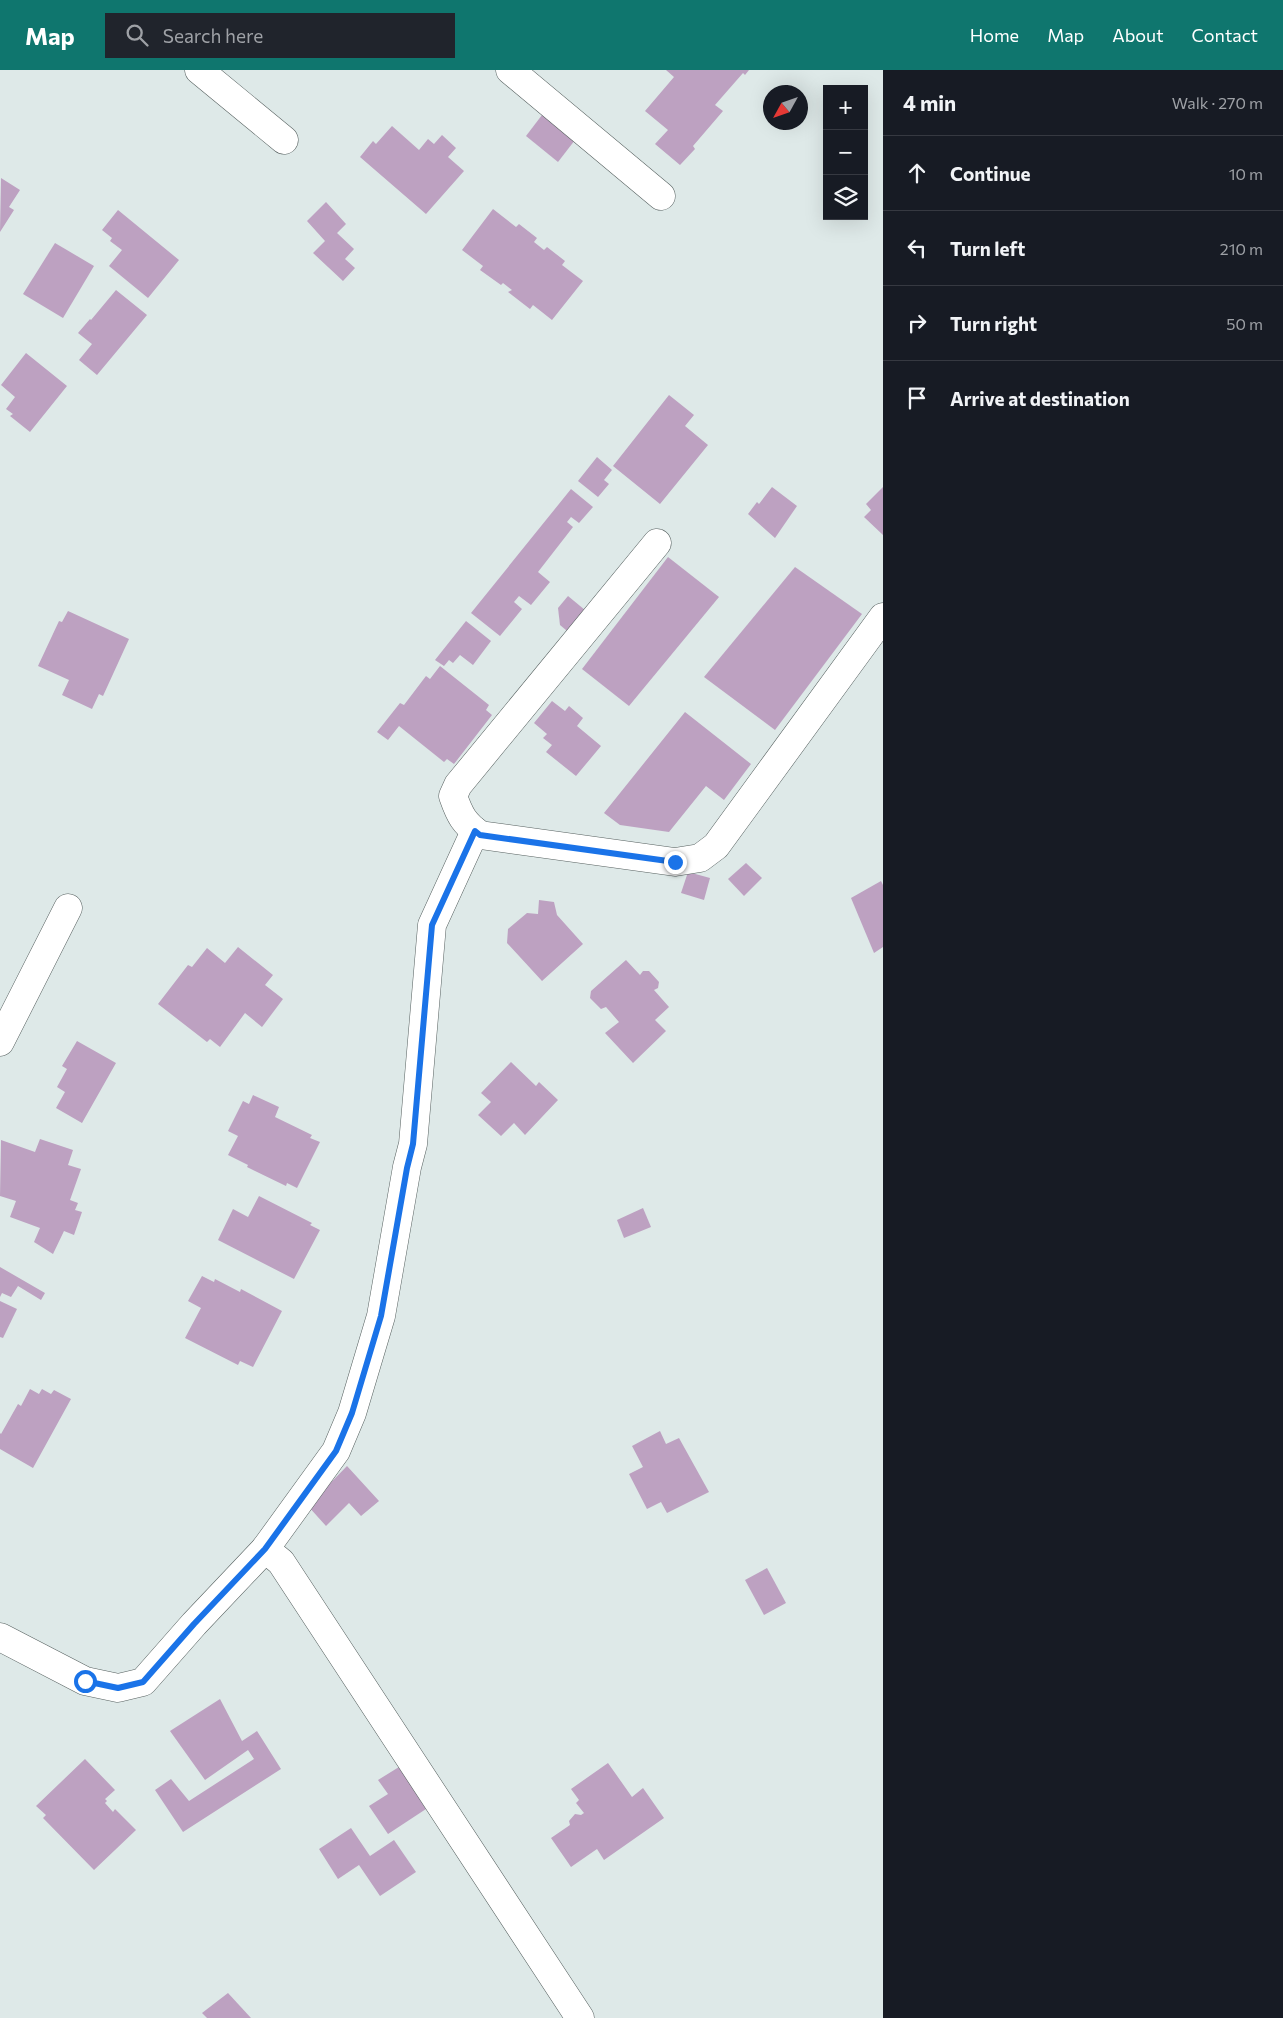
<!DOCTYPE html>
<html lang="en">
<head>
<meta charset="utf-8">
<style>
	body { margin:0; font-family:Commissioner,sans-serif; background:#20242c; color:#f1f3f6 }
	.controls { position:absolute; right:15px; top:15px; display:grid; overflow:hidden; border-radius:0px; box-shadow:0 5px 20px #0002 }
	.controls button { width:45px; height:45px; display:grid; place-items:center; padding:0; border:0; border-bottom:1px solid #363941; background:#171b24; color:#f1f3f6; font:25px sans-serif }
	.compass { position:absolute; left:763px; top:15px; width:45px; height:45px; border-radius:50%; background:#171b24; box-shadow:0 5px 20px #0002; rotate:230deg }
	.stop { position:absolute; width:15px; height:15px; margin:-11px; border:4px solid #1a73e8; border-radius:50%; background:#fff }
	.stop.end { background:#1a73e8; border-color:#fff; box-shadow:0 1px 5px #0008 }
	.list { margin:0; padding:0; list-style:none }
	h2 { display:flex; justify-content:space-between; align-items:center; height:65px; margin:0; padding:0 20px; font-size:21px }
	h2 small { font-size:16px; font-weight:400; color:#9ea1a6 }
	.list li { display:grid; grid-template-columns:32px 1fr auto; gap:15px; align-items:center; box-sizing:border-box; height:75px; padding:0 20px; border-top:1px solid #363941 }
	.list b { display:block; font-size:19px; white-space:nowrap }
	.list em { font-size:16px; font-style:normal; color:#9ea1a6 }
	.icon { flex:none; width:28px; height:28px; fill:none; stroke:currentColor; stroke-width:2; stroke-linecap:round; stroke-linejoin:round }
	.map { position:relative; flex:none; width:883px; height:1948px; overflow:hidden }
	header { display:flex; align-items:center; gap:30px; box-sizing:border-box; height:70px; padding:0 25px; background:#0f766e; color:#fff }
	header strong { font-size:24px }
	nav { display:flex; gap:28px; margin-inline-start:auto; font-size:18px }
	.search { width:350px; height:45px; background:#20242c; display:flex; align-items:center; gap:12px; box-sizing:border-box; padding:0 18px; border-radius:0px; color:#9ea1a6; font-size:19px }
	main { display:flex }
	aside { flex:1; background:#171b24 }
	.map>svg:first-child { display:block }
</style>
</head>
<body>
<header>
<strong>Map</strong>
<div class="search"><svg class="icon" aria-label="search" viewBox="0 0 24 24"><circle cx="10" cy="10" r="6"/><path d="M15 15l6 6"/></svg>Search here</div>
<nav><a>Home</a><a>Map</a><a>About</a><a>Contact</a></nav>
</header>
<main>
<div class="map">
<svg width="883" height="1948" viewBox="0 0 883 1948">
	<rect width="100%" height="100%" fill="#dee9e8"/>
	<g fill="#bda1c1">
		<path d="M666 0H749L745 5 743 3 715 35 723 41 693 76 695 79 680 95 655 74 668 60 645 41 674 7Z"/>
		<path d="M542 45 575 70 558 92 526 66Z"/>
		<path d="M392 56 419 80 428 69 434 74 442 65 456 78 448 87 464 101 426 144 360 87 373 71 376 74Z"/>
		<path d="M1 108 20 120 9 137 14 140 0 162Z"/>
		<path d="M326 132 346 154 337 163 354 179 345 189 355 198 343 211 313 183 325 171 307 151Z"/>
		<path d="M493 139 516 157 519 154 537 168 534 172 544 180 547 177 565 191 562 195 583 211 552 250 533 235 530 239 508 222 512 220 503 213 501 215 480 200 483 196 462 180Z"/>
		<path d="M118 140 179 190 148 228 109 196 122 180 110 171 112 168 102 160Z"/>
		<path d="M55 173 94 196 63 248 23 224Z"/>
		<path d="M116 220 147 245 97 305 79 290 92 274 78 263 90 249 91 250Z"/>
		<path d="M26 283 67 316 30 362 10 346 13 344 6 339 15 327 1 315Z"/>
		<path d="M669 325 694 345 685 356 708 375 660 434 613 396Z"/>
		<path d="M597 387 612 400 604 410 609 414 598 427 578 411Z"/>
		<path d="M772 417 797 436 775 468 748 444 757 432 759 434Z"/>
		<path d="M883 417V465L864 447 871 440 866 434Z"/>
		<path d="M571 419 593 437 579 453 571 447 567 452 573 457 538 502 550 512 531 535 519 526 514 532 522 539 500 566 471 543Z"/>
		<path d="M668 487 719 527 629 636 582 599Z"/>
		<path d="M795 497 862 544 775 660 704 607Z"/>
		<path d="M568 526 591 545 573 566 560 555 558 538Z"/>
		<path d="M68 541 129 569 103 626 99 624 92 639 62 625 69 610 38 596 59 551 62 552Z"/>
		<path d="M466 551 491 571 473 595 460 585 453 593 449 590 444 596 435 590Z"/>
		<path d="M440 596 489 635 486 640 492 645 454 694 447 689 444 692 399 656 388 670 377 662 400 633 404 635 426 606 430 609Z"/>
		<path d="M552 631 565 641 569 636 583 648 577 656 601 676 576 706 546 682 552 675 543 668 547 664 534 653Z"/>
		<path d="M685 642 751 694 724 730 706 716 669 762 620 755 604 743Z"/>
		<path d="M746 793 762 808 744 826 728 809Z"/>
		<path d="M688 802 710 808 704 830 681 823Z"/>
		<path d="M881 811 883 815V877L874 883 851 828Z"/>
		<path d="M539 830 554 832 557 845 583 874 542 911 507 873 508 859 527 843 538 844Z"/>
		<path d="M238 877 273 905 265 915 283 929 262 957 245 943 220 977 210 969 207 972 158 934 188 895 192 897 207 878 225 893Z"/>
		<path d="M626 890 640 905 643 901H649L659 912 658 918 654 920 669 937 655 950 666 961 633 993 605 963 619 952 606 937 601 939 590 928 591 921Z"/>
		<path d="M77 971 116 993 82 1053 56 1038 65 1022 57 1017 67 999 62 996Z"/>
		<path d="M511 992 536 1016 539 1012 558 1030 525 1065 514 1053 501 1066 478 1045 491 1032 481 1023Z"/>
		<path d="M253 1025 279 1037 275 1047 312 1065 310 1068 320 1072 297 1118 287 1113 286 1116 247 1097 248 1095 228 1085 238 1066 228 1061 243 1031 249 1034Z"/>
		<path d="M40 1069 73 1080 68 1095 81 1099 70 1130 78 1133 75 1140 82 1142 74 1165 64 1161 53 1184 34 1172 40 1158 10 1147 16 1131 0 1126 1 1070 35 1082Z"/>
		<path d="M259 1126 312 1153 310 1155 320 1160 294 1209 218 1170 233 1139 248 1147Z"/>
		<path d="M643 1138 651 1157 624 1168 617 1150Z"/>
		<path d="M0 1197 45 1223 41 1230 18 1216 11 1227 2 1223 0 1227Z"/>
		<path d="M202 1206 214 1212 215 1209 240 1222 241 1219 282 1241 253 1297 240 1291 238 1295 185 1268 201 1238 188 1231Z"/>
		<path d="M0 1231 17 1239 3 1268 0 1267Z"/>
		<path d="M30 1319 39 1324 42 1319 51 1324 54 1320 71 1329 33 1398 0 1379V1363L1 1364 18 1334 21 1336Z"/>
		<path d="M660 1361 666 1374 679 1368 709 1422 667 1443 661 1432 647 1439 629 1404 643 1397 632 1376Z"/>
		<path d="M347 1396 379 1431 361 1446 349 1433 326 1456 308 1436Z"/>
		<path d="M767 1498 786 1533 764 1545 745 1510Z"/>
		<path d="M220 1629 242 1671 257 1661 281 1699 183 1762 155 1720 171 1709 189 1731 254 1689 248 1680 205 1710 170 1661Z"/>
		<path d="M85 1689 115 1720 105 1729 107 1731 105 1733 113 1742 115 1739 136 1760 94 1800 43 1748 46 1745 36 1736Z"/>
		<path d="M608 1693 632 1727 643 1718 664 1748 604 1790 597 1779 571 1797 551 1768 570 1755 569 1751 575 1744 581 1745 584 1743 576 1733 579 1730 571 1719Z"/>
		<path d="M399 1697 426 1739 388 1764 369 1736 388 1724 378 1710Z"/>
		<path d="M351 1758 370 1786 394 1770 416 1802 380 1826 359 1795 338 1809 319 1779Z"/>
		<path d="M228 1923 251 1948H207L202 1943Z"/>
	</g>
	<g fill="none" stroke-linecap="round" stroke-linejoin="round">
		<g stroke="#576160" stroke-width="29">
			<g id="street">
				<path d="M199 0 284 70"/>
				<path d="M510 0 661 126"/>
				<path d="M657 473 458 715 453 726C460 746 464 753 480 765L675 792 700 788 716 776 883 547"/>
				<path d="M0 972 68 838"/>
				<path d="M265 1479 281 1492 580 1948"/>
				<path d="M0 1567 85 1611 118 1618 143 1612 194 1554 265 1479 336 1381 352 1343 381 1246 407 1097 413 1074 432 855 475 761"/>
			</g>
		</g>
		<use href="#street" stroke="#fff" stroke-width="28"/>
	</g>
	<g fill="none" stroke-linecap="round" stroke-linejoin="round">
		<path stroke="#1a73e8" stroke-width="6" d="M85 1611 118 1618 143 1612 194 1554 265 1479 336 1381 352 1343 381 1246 407 1098 413 1074 432 855 475 761 480 765 675 792"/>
	</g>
</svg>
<div class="controls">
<button>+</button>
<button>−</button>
<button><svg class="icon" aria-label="layers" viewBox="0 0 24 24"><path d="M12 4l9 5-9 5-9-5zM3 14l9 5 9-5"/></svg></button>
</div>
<svg class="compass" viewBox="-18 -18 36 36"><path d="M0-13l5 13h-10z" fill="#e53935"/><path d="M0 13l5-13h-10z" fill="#9ea1a6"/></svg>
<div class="stop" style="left:85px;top:1611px"></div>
<div class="stop end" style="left:675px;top:792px"></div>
</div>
<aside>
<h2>4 min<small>Walk · 270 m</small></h2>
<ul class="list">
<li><svg class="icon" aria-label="ahead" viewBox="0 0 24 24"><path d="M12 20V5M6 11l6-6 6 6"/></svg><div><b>Continue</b></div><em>10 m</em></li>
<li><svg class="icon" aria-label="left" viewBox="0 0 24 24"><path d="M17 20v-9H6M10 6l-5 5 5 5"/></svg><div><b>Turn left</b></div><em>210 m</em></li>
<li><svg class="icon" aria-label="right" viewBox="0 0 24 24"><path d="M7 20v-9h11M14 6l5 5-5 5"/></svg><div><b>Turn right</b></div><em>50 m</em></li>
<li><svg class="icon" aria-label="arrive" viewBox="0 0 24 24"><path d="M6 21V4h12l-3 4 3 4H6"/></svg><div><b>Arrive at destination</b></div></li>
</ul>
</aside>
</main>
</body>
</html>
